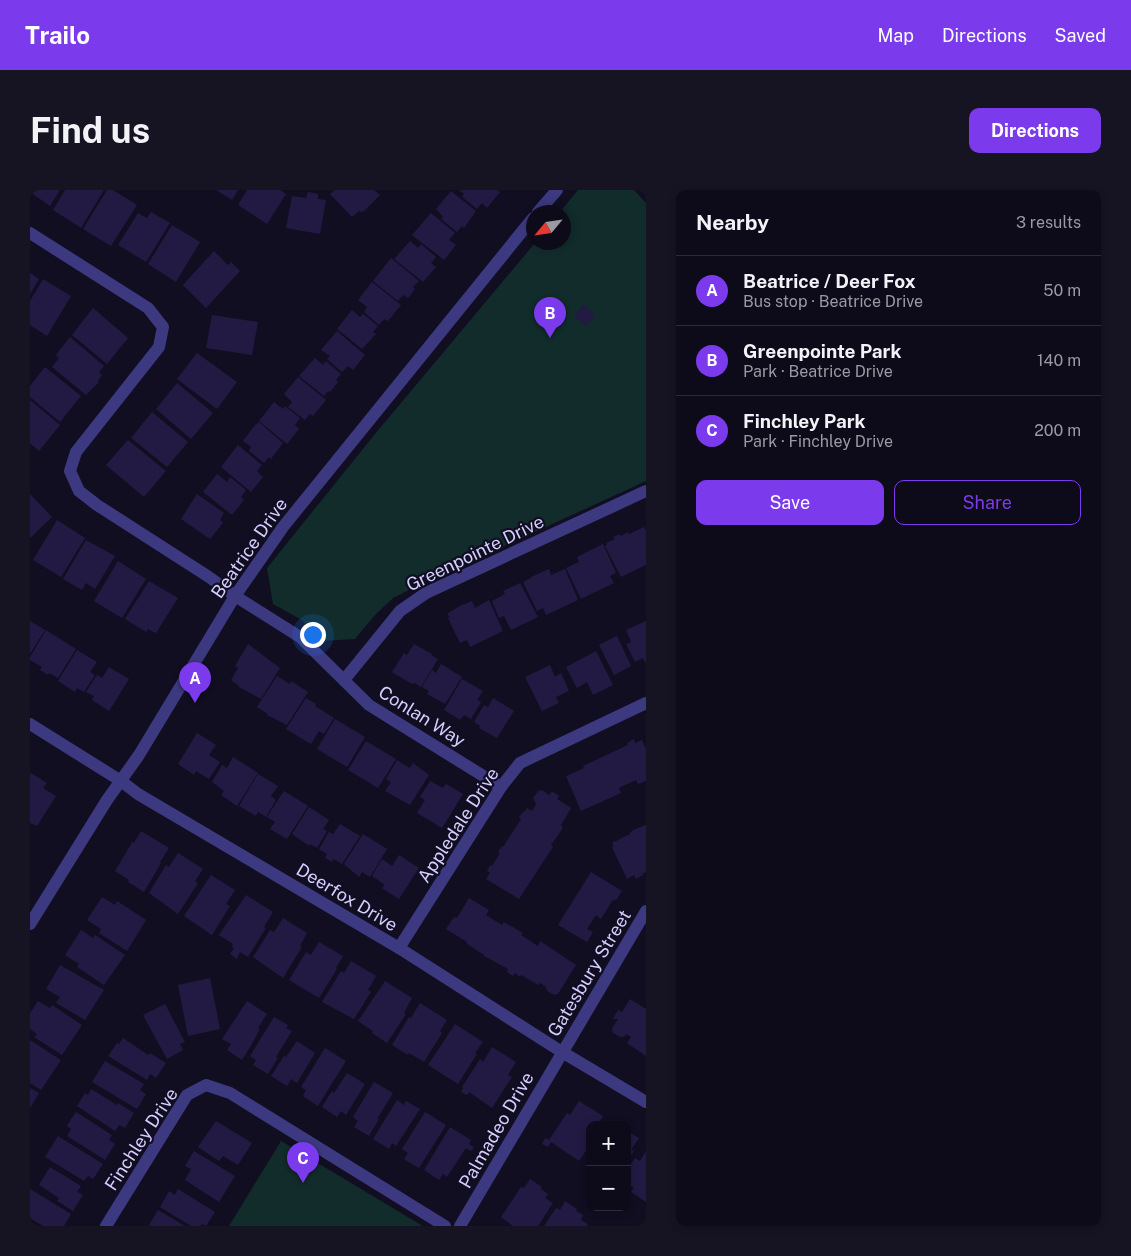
<!DOCTYPE html>
<html lang="en">
<head>
<meta charset="utf-8">
<style>
	body { margin:0; font-family:"Public Sans",sans-serif; background:#161323; color:#f1f3f6 }
	.controls { position:absolute; right:15px; bottom:15px; display:grid; overflow:hidden; border-radius:10px; box-shadow:0 2px 8px #0003 }
	.controls button { width:45px; height:45px; display:grid; place-items:center; padding:0; border:0; border-bottom:1px solid #2d2b39; background:#0d0a1a; color:#f1f3f6; font:25px sans-serif }
	.compass { position:absolute; left:496px; top:15px; width:45px; height:45px; border-radius:50%; background:#0d0a1a; box-shadow:0 2px 8px #0003; rotate:241deg }
	.you { position:absolute; left:282px; top:444px; width:18px; height:18px; margin:-12px; border:4px solid #fff; border-radius:50%; background:#1a73e8; box-shadow:0 0 0 8px #1a73e833 }
	.badge { display:grid; place-items:center; width:32px; height:32px; border-radius:50%; background:#7c3aed; color:#fff; font-size:16px; font-weight:700 }
	.pin { position:absolute; translate:-50% -41px; filter:drop-shadow(0 1px 2px #0008) }
	.pin::after { content:''; position:absolute; top:26px; width:18px; height:15px; background:inherit; clip-path:polygon(0 0,100% 0,50% 100%) }
	.list { margin:0; padding:0; list-style:none }
	h2 { display:flex; justify-content:space-between; align-items:center; height:65px; margin:0; padding:0 20px; font-size:21px }
	h2 small { font-size:16px; font-weight:400; color:#9a9aa2 }
	.list li { display:grid; grid-template-columns:32px 1fr auto; gap:15px; align-items:center; box-sizing:border-box; height:70px; padding:0 20px; border-top:1px solid #2d2b39 }
	.list b { display:block; font-size:19px; white-space:nowrap }
	.list p { margin:0; font-size:16px; white-space:nowrap; color:#9a9aa2 }
	.list em { font-size:16px; font-style:normal; color:#9a9aa2 }
	.actions { display:flex; gap:10px; padding:15px 20px }
	.actions a { flex:1; padding:11px 0; border:1px solid #7c3aed; border-radius:10px; text-align:center; font-size:18px; color:#7c3aed }
	.actions .main { background:#7c3aed; color:#fff }
	.map { position:relative; flex:none; width:616px; height:1036px; overflow:hidden; border-radius:10px }
	header { display:flex; align-items:center; gap:30px; box-sizing:border-box; height:70px; padding:0 25px; background:#7c3aed; color:#fff }
	header strong { font-size:24px }
	nav { display:flex; gap:28px; margin-inline-start:auto; font-size:18px }
	.intro { display:flex; align-items:center; justify-content:space-between; box-sizing:border-box; height:120px; padding:0 30px }
	h1 { margin:0; font-size:35px }
	.button { padding:12px 22px; border-radius:10px; background:#7c3aed; color:#fff; font-size:18px; font-weight:700 }
	main { display:flex; gap:30px; padding:0 30px }
	aside { flex:1; background:#0d0a1a; border-radius:10px; box-shadow:0 2px 8px #0003 }
	.map>svg:first-child { display:block }
</style>
</head>
<body>
<header>
<strong>Trailo</strong>
<nav><a>Map</a><a>Directions</a><a>Saved</a></nav>
</header>
<div class="intro"><h1>Find us</h1><a class="button">Directions</a></div>
<main>
<div class="map">
<svg width="616" height="1036" viewBox="0 0 616 1036">
	<rect width="100%" height="100%" fill="#110e22"/>
	<g fill="#112c2b">
		<path d="M548 0H604L616 13V291L385 397 363 408 345 425 325 449 293 451 270 429 243 414 237 378 345 244 505 53 534 52V22H530Z"/>
		<path d="M251 951 391 1035V1036H199Z"/>
	</g>
	<g fill="#221a43">
		<path d="M0 0H30L20 16 0 2Z"/>
		<path d="M35 0H74L51 38 23 20Z"/>
		<path d="M77 0H83L107 15 81 56 53 39Z"/>
		<path d="M186 0H208L202 10Z"/>
		<path d="M217 0H250L256 4 237 34 208 15Z"/>
		<path d="M305 0H344L350 5 334 21 331 22 329 21 322 27 300 4Z"/>
		<path d="M429 0H467L470 2 457 18 452 13 447 19 432 7 434 4Z"/>
		<path d="M421 1 446 21 434 38 432 36 427 42 411 29 413 27 406 19Z"/>
		<path d="M278 2 288 4V9L296 10 290 44 256 38 262 6 276 8Z"/>
		<path d="M121 22 140 33 116 72 88 55 108 23 117 28Z"/>
		<path d="M401 23 425 43 419 50 426 55 414 70 382 45Z"/>
		<path d="M142 35 170 52 146 92 118 74Z"/>
		<path d="M380 51 388 58 391 54 406 67 401 73 406 77 393 92 364 69Z"/>
		<path d="M184 61 198 75 201 72 210 81 176 118 153 95Z"/>
		<path d="M361 68 389 91 383 97 385 99 378 108 373 105 368 111 343 91Z"/>
		<path d="M0 83 9 89 0 104Z"/>
		<path d="M13 89 41 106 17 146 0 135V111Z"/>
		<path d="M342 92 371 115 358 131 354 129 349 135 334 122 337 117 328 110Z"/>
		<path d="M554 115 565 125 555 136 544 126Z"/>
		<path d="M63 118 98 148 77 174 42 145Z"/>
		<path d="M322 120 330 127 333 124 348 136 343 142 346 144 332 159 307 139Z"/>
		<path d="M182 125 228 132 222 165 176 158Z"/>
		<path d="M307 141 335 165 323 180 318 176 312 182 297 169 300 166 291 160Z"/>
		<path d="M40 147 74 176 69 182 72 185 68 191 69 192 56 205 22 177 29 168 26 165Z"/>
		<path d="M167 163 207 192 187 219 147 189Z"/>
		<path d="M285 168 293 175 296 171 311 184 306 190 308 192 300 202 298 201 294 206 269 186Z"/>
		<path d="M15 177 51 206 30 232 0 207V196Z"/>
		<path d="M268 187 296 210 283 226 280 224 275 230 258 217 262 212 254 204Z"/>
		<path d="M147 193 183 223 161 249 126 219Z"/>
		<path d="M0 210 30 235 9 261 0 253Z"/>
		<path d="M244 212 253 219 255 216 270 228 265 235 269 239 257 254 229 231Z"/>
		<path d="M122 222 158 252 137 277 101 248Z"/>
		<path d="M229 232 253 253 241 269 239 267 234 273 219 261 221 257 213 251 225 235Z"/>
		<path d="M98 250 136 281 114 307 76 275Z"/>
		<path d="M208 255 232 275 227 281 233 287 221 302 191 277Z"/>
		<path d="M187 284 197 292 200 287 216 300 211 307 214 310 202 325 173 302Z"/>
		<path d="M0 304 22 327 0 348Z"/>
		<path d="M167 304 194 323 190 330 193 333 180 349 151 329Z"/>
		<path d="M27 330 55 348 31 387 3 370Z"/>
		<path d="M614 337 616 341V375L591 387 575 356 577 355 576 353 585 349 583 347 590 344 591 346 598 342 599 344Z"/>
		<path d="M56 350 85 366 65 399 56 393 52 400 33 389Z"/>
		<path d="M573 354 586 383 580 386 584 393 551 409 536 378 549 372 547 367Z"/>
		<path d="M88 371 116 389 92 428 64 411Z"/>
		<path d="M519 379 521 385 535 379 548 410 516 425 513 418 507 421 493 392 501 388V387Z"/>
		<path d="M119 391 148 408 126 443 118 439 116 442 95 429Z"/>
		<path d="M490 393 508 427 481 440 474 426 469 428 462 411 475 404 473 401Z"/>
		<path d="M459 410 473 441 440 457 437 450 430 453 418 428 420 427 417 424 433 414V415L442 411 445 418Z"/>
		<path d="M0 431 15 440 0 464Z"/>
		<path d="M616 431V474L613 468 605 472 596 454 601 452 596 440Z"/>
		<path d="M16 440 46 459 28 488 19 483 18 485 10 480 12 477 0 470V467Z"/>
		<path d="M587 446 601 476 584 485 569 455Z"/>
		<path d="M218 454 250 478 231 509 209 497V496L201 490 208 478 205 476Z"/>
		<path d="M384 454 402 464 401 465 408 469 391 497 385 493 382 494 362 482 374 463 377 465Z"/>
		<path d="M47 460 67 472 60 482 65 485 54 502 47 498 45 502 28 491Z"/>
		<path d="M566 461 583 495 563 505 557 492 547 498 536 477Z"/>
		<path d="M411 474 432 487 415 514 397 504 399 501 392 497 402 480 406 483Z"/>
		<path d="M520 475 525 487 531 483 539 501 526 507 529 513 512 521 495 487Z"/>
		<path d="M79 477 99 489 79 521 62 510 64 506 56 502 67 485 72 488Z"/>
		<path d="M247 486 260 494 261 491 278 502 257 535 237 525 238 524 227 517Z"/>
		<path d="M432 489 453 501 447 510 451 512 441 529 434 525 430 530 414 520Z"/>
		<path d="M276 508 286 514 285 516 304 528 294 544 289 541 281 554 256 539Z"/>
		<path d="M463 508 484 521 467 548 449 538 450 536 444 532 454 515 458 517Z"/>
		<path d="M305 529 335 547 317 577 287 559Z"/>
		<path d="M167 543 186 555 179 565 190 572 179 589 166 581 164 585 148 574Z"/>
		<path d="M604 549 605 553 612 550 616 559V591L608 594 606 590 589 598 591 603 551 621 536 586 554 578 553 576 598 555 597 553Z"/>
		<path d="M336 551 366 569 348 598 318 580Z"/>
		<path d="M203 567 228 583 207 616 191 605 194 601 182 592 192 575 197 578Z"/>
		<path d="M367 570 380 578 383 573 399 585 380 615 355 601 361 592 356 589Z"/>
		<path d="M1 583 17 593 13 598 26 606 7 636 0 633V586Z"/>
		<path d="M228 584 248 596 241 606 246 610 236 627 228 622 226 626 209 616Z"/>
		<path d="M400 591 413 598 416 594 433 604 412 638 387 623 395 610 390 607Z"/>
		<path d="M512 600 519 605 522 601 529 606 527 609 541 618 531 635 533 638 521 655 523 657 521 660 489 709 456 689 460 683 457 681 460 675 462 676 470 663 468 662 472 656 473 657 491 629 489 627 494 621 495 622 497 618 502 621 506 614 503 608 508 601Z"/>
		<path d="M254 601 278 616 257 649 240 639 245 632 237 627Z"/>
		<path d="M279 617 299 630 293 639 297 641 287 658 280 654 279 656 262 644Z"/>
		<path d="M310 634 330 646 312 674 303 669 302 672 295 668 297 664 289 659 299 642 303 644Z"/>
		<path d="M616 635V682L612 684 613 685 606 689 604 685 597 689 582 657 584 656 582 653 600 644V643L603 640Z"/>
		<path d="M111 641 139 658 130 672 131 673 114 702 98 692 99 690 85 681 103 651 104 653Z"/>
		<path d="M333 644 357 659 340 687 332 682 329 687 314 674Z"/>
		<path d="M148 663 173 679 165 691 168 693 148 724 119 703 136 675 139 677Z"/>
		<path d="M369 665 389 678 369 709 352 698 355 695 342 686 352 669 362 676Z"/>
		<path d="M561 682 592 701 587 709 582 711 571 729 566 725 557 739 563 742 557 752 528 735Z"/>
		<path d="M181 685 205 700 196 714 200 716 182 745 154 726Z"/>
		<path d="M216 705 243 722 234 737 236 738 218 767 210 762 207 769 200 764 204 758 202 757 203 754 189 745Z"/>
		<path d="M72 707 85 715 87 711 116 730 97 761 69 743 71 739 57 730Z"/>
		<path d="M439 708 459 720 456 725 472 735 474 732 493 743 491 745 508 756 510 751 546 775 528 804 524 805 517 801 516 797 510 793 508 795 491 785 490 787 485 783 483 786 477 782 478 779 454 766V765L437 754V752L416 739 424 727 427 728Z"/>
		<path d="M253 728 277 743 270 756 272 757 253 788 223 767 240 740 244 742Z"/>
		<path d="M51 740 63 748 65 745 95 765 74 795 47 777 49 774 35 765Z"/>
		<path d="M289 752 313 766 306 778 307 779 289 808 259 790 276 762 281 765Z"/>
		<path d="M321 771 346 786 338 800 341 802 324 829 292 812 311 781 314 783Z"/>
		<path d="M30 775 74 800 55 830 26 813 30 807 16 799Z"/>
		<path d="M180 788 190 839 158 846 148 795Z"/>
		<path d="M355 791 382 808 374 823 376 824 357 853 342 843 343 841 328 831Z"/>
		<path d="M600 809 616 819V866L597 853 601 847 596 844 595 846 590 847 583 843 582 839 588 829H583L588 820 592 822Z"/>
		<path d="M8 811 20 818 22 815 52 835 32 865 4 847 7 844 0 839V823Z"/>
		<path d="M217 811 237 824 228 838 230 839 222 854 212 870 197 860 201 854 192 849Z"/>
		<path d="M390 813 417 830 410 841 412 843 394 872 379 863 378 865 362 855 379 827 381 828Z"/>
		<path d="M135 814 155 852 150 854 153 860 137 869 113 825Z"/>
		<path d="M244 827 258 835 256 838 262 841 246 867 248 868 238 884 223 875 226 870 220 866Z"/>
		<path d="M425 834 453 852 445 863 447 864 428 894 398 875Z"/>
		<path d="M93 848 118 865 120 863 136 873 126 888 120 884 117 890 78 866 87 853 89 854Z"/>
		<path d="M0 850 31 870 11 900 0 893Z"/>
		<path d="M267 851 285 863 267 893 261 889 257 896 241 886 254 866 256 867Z"/>
		<path d="M462 857 486 872 478 885 482 887 462 918 439 902 437 905 431 902 433 898 432 897 450 869 453 872Z"/>
		<path d="M295 858 316 871 288 916 273 906 276 900 271 897Z"/>
		<path d="M75 871 114 894 110 900 116 904 107 919 62 892Z"/>
		<path d="M317 883 335 894 316 925 311 921 307 927 292 917 302 901 304 903Z"/>
		<path d="M344 892 363 903 347 929H349L339 946 324 937 328 931 323 927Z"/>
		<path d="M0 898 9 903 0 918Z"/>
		<path d="M61 899 87 915 88 913 104 923 95 938 89 935 85 941 47 916 55 903 58 905Z"/>
		<path d="M367 910 374 915 376 911 390 919 366 956 362 953 359 959 343 949Z"/>
		<path d="M549 911 573 926 568 935H560V955L549 971 521 952 518 957 512 954 515 948 519 950 537 923 540 925Z"/>
		<path d="M46 922 82 945 79 950 85 954 75 970 37 946 41 939 37 936 39 932Z"/>
		<path d="M395 922 416 935 389 978 374 969 378 963 372 959Z"/>
		<path d="M186 931 222 953 208 975 193 966 189 971 168 957Z"/>
		<path d="M420 937 441 950 439 954 444 957 441 961 436 958 417 987 413 984 409 990 394 980Z"/>
		<path d="M597 941 609 948 601 960 604 961 597 972Z"/>
		<path d="M28 946 73 974 63 989 58 986 54 991 15 967Z"/>
		<path d="M164 961 205 986 189 1012 155 990 161 979 155 976Z"/>
		<path d="M616 961V1012L601 1002 604 998 597 994V981L605 968 610 971Z"/>
		<path d="M20 977 51 996 47 1002 53 1005 43 1021 27 1011 29 1008 9 995Z"/>
		<path d="M500 989 512 997 511 999 518 1004 515 1008 523 1013 508 1036H483L471 1027 491 997 494 998Z"/>
		<path d="M0 999 41 1024 34 1036H13L0 1028Z"/>
		<path d="M148 999 185 1022 176 1036 172 1034 171 1036H161L130 1017 139 1001 145 1005Z"/>
		<path d="M535 1011 547 1019 546 1021 553 1025 551 1030 558 1034 557 1036H514L526 1018 530 1020Z"/>
		<path d="M128 1020 155 1036H121L119 1035Z"/>
	</g>
	<g fill="none" stroke-linecap="round" stroke-linejoin="round">
		<g stroke="#3c3980" stroke-width="12">
			<path d="M0 43 118 118 133 137 129 157 46 262 40 281 49 301 67 315 179 387 205 406 270 447 339 515 471 597"/>
			<path d="M314 490 370 421 396 403 616 301"/>
			<path d="M91 591 108 604 369 758 532 862 616 912"/>
			<path d="M369 758 471 597 490 573 616 513"/>
			<path d="M76 1036 157 905 176 895 200 903 415 1036"/>
			<path d="M430 1036 616 721"/>
		</g>
		<g stroke="#3c3980" stroke-width="12">
			<path d="M508 22 527 0"/>
			<path d="M0 534 91 591"/>
			<path d="M0 734 77 610 109 565 205 406 253 337 503 28"/>
		</g>
	</g>
	<g text-anchor="middle" dominant-baseline="central" stroke-width="4.5" stroke-linejoin="round" paint-order="stroke">
		<g font-size="18" fill="#d4cffe" stroke="#110e22">
			<text transform="translate(219 358) rotate(-55)">Beatrice Drive</text>
			<text transform="translate(445 363) rotate(-26)">Greenpointe Drive</text>
			<text transform="translate(392 526) rotate(32)">Conlan Way</text>
			<text transform="translate(428 635) rotate(-57)">Appledale Drive</text>
			<text transform="translate(317 707) rotate(31)">Deerfox Drive</text>
			<text transform="translate(559 783) rotate(-59)">Gatesbury Street</text>
			<text transform="translate(466 940) rotate(-60)">Palmadeo Drive</text>
			<text transform="translate(111 949) rotate(-57)">Finchley Drive</text>
		</g>
	</g>
</svg>
<div class="controls">
<button>+</button>
<button>−</button>
</div>
<svg class="compass" viewBox="-18 -18 36 36"><path d="M0-13l5 13h-10z" fill="#e53935"/><path d="M0 13l5-13h-10z" fill="#9a9aa2"/></svg>
<div class="you"></div>
<div class="pin badge" style="left:165px;top:513px">A</div>
<div class="pin badge" style="left:520px;top:148px">B</div>
<div class="pin badge" style="left:273px;top:993px">C</div>
</div>
<aside>
<h2>Nearby<small>3 results</small></h2>
<ul class="list">
<li><span class="badge">A</span><div><b>Beatrice / Deer Fox</b><p>Bus stop · Beatrice Drive</p></div><em>50 m</em></li>
<li><span class="badge">B</span><div><b>Greenpointe Park</b><p>Park · Beatrice Drive</p></div><em>140 m</em></li>
<li><span class="badge">C</span><div><b>Finchley Park</b><p>Park · Finchley Drive</p></div><em>200 m</em></li>
</ul>
<div class="actions"><a class="main">Save</a><a>Share</a></div>
</aside>
</main>
</body>
</html>
